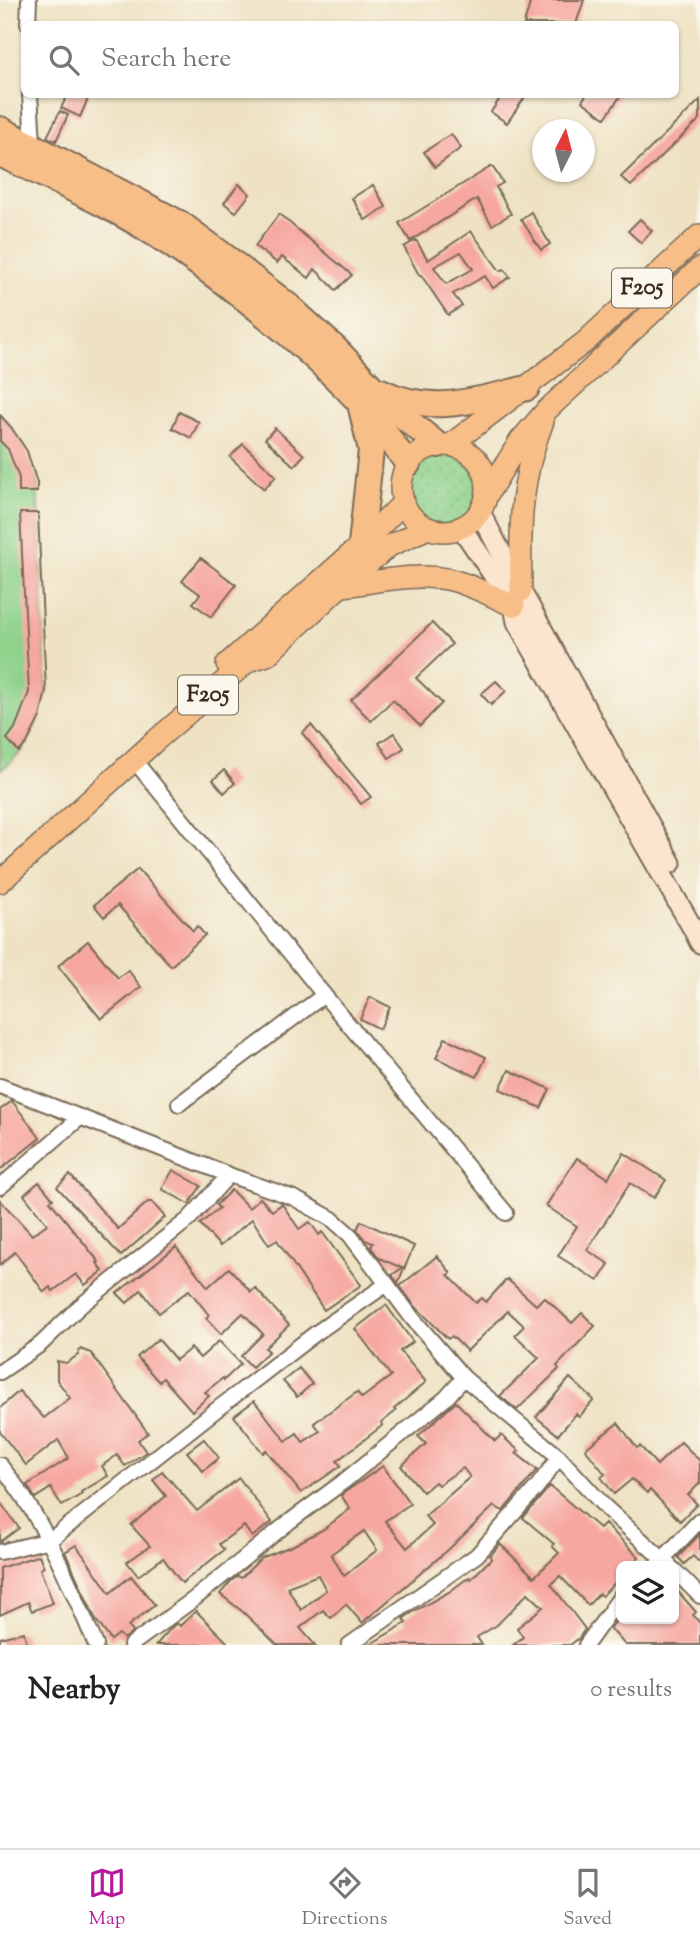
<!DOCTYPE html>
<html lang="en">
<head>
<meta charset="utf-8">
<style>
	body { margin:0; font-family:"Sorts Mill Goudy",serif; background:#f2f2f2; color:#222 }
	.controls { position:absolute; right:21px; bottom:21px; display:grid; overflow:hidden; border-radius:10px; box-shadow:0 2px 5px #0004 }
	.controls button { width:63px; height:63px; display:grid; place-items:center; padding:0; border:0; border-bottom:2px solid #e0e0e0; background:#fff; color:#222; font:35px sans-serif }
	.compass { position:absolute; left:532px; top:119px; width:63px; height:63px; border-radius:50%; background:#fff; box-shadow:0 2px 5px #0004; rotate:6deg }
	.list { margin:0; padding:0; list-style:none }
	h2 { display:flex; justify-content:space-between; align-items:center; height:91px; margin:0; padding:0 28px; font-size:30px }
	h2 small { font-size:23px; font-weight:400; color:#767676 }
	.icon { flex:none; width:38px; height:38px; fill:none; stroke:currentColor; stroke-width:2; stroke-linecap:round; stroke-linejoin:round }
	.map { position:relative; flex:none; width:700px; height:1645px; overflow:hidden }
	.search { position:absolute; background:#fff; box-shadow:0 2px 5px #0004; left:21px; right:21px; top:21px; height:77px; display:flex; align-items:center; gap:18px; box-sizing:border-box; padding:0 24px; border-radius:10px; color:#767676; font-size:26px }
	.sheet { height:203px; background:#fff }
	nav { display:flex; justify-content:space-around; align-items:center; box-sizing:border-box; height:98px; border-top:2px solid #e0e0e0; background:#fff; font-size:19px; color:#767676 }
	nav a { display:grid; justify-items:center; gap:4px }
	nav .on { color:#b5179e }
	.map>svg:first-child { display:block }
</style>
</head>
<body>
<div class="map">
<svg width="700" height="1645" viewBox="0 0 700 1645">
	<defs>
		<pattern id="grass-dots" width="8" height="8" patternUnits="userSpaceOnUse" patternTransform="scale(1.75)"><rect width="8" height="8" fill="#8ed28b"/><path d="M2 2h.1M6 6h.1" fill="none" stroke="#7bb478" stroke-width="1.8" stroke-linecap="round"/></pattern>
	</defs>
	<rect width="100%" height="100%" fill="#fbf7ec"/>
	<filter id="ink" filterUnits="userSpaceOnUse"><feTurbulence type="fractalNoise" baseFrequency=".0143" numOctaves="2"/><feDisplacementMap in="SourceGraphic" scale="14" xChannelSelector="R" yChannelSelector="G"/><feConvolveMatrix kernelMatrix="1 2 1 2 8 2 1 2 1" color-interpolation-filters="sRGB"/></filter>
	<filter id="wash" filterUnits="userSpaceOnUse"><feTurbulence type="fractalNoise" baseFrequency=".00686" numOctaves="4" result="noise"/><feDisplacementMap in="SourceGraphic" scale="28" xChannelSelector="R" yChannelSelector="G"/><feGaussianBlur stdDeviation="1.57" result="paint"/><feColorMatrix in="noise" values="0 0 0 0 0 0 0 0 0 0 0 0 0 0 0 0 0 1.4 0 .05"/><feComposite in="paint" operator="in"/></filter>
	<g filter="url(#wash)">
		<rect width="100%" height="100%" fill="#eee2c3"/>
		<circle fill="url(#grass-dots)" stroke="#647e54" stroke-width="2" cx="443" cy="490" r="35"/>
		<path fill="#8ed28b" stroke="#647e54" stroke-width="2" d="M0 415C20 437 28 455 37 483L46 691C39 721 28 753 0 770Z"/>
		<g id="blocks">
			<g fill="#f6a7a0" fill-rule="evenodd">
				<path d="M531 0H584L576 24H524Z"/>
				<path d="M68 94H90L80 117 61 108Z"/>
				<path d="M503 94H527L507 123 491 112Z"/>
				<path d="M587 94H622L605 118 582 101Z"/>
				<path d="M700 100V119L631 186 621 177Z"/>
				<path d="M60 111 68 115 56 141 47 137Z"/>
				<path d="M451 134 461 148 435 167 424 152Z"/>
				<path d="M492 166 503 183 496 187 511 214 492 225 477 199 410 241 399 223Z"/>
				<path d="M239 184 250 194 236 212 224 203Z"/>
				<path d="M373 185 386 207 365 220 352 198Z"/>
				<path d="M531 212 550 244 541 250 521 219Z"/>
				<path d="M279 214 352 275 336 290 315 269 309 278 282 257 277 263 255 246Z"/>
				<path d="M640 219 652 231 641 243 628 231Z"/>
				<path d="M471 231 500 271 504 269 510 277 493 288 485 276 453 294 462 306 448 315 421 275H419L404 247 416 240 428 260ZM461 252 473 269 446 284 434 267Z"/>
				<path d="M179 412 199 422 191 438 172 428Z"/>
				<path d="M0 415 11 427 27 451 37 483V492H19V478L8 449 0 441Z"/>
				<path d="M275 428 304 455 294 466 265 439Z"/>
				<path d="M243 444 276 476 264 489 230 457Z"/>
				<path d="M20 513H38L46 691 40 717 27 743 19 752 7 739 15 728 29 692Z"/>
				<path d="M201 558 236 585 211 617 193 603 200 594 182 581Z"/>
				<path d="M432 623 452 644 416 678 442 703 420 726 393 700 371 721 351 700Z"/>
				<path d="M496 681 506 691 491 705 481 694Z"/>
				<path d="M311 725 371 797 361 804 302 733Z"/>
				<path d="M394 733 404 748 389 758 379 743Z"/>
				<path d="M224 770 235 783 224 793 213 780Z"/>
				<path d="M138 869 193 931 197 926 205 935 171 966 118 905 104 917 94 905Z"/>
				<path d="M88 941 118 978 128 970 141 987 101 1019 58 966Z"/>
				<path d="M370 997 390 1007 380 1029 360 1019Z"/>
				<path d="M445 1038 486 1057 477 1077 436 1058Z"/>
				<path d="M509 1070 550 1089 541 1108 500 1089Z"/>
				<path d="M12 1101 40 1138 0 1170V1110Z"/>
				<path d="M624 1153 666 1180 654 1198 630 1183 587 1250 609 1264 598 1281 558 1256 577 1226 546 1206 577 1158 608 1178Z"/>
				<path d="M173 1170 201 1186 189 1204 162 1189Z"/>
				<path d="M70 1175 118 1229 148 1202H152L165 1217 121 1256 57 1187Z"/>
				<path d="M39 1182 53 1199 50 1201 99 1262 97 1263 103 1271 85 1285 76 1274 53 1291 50 1287 44 1292 15 1252 0 1265V1200L32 1235 47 1224 24 1195Z"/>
				<path d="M231 1190 249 1208 260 1198 272 1211 282 1204 299 1229 310 1222 319 1235 322 1232 361 1285 324 1310 277 1240 269 1245 252 1219 220 1246 200 1224 219 1208 216 1205Z"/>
				<path d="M361 1221 414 1246 398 1283 392 1275 402 1268 379 1258 371 1247 373 1243 365 1240 357 1229Z"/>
				<path d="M176 1247 208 1287 229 1268 251 1292 255 1288 289 1325 265 1348 269 1351 252 1367 241 1356 263 1334 243 1313 221 1334 206 1318 209 1315 189 1290 159 1313 141 1290 127 1303 117 1293Z"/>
				<path d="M437 1256 451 1273 448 1275 476 1303 482 1298 486 1302 507 1279 536 1305 544 1297 572 1323 582 1313 595 1326 557 1366 559 1369 517 1410 500 1396 539 1358 515 1335 524 1326 508 1311 467 1351 452 1336 448 1339 414 1305 400 1286Z"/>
				<path d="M386 1305 413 1342 400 1351 426 1382 394 1409 396 1411 381 1423 383 1425 337 1461 341 1466 301 1493 266 1450 263 1453 234 1416 254 1401 286 1441 297 1433 303 1442 320 1431 314 1423 357 1392 362 1398 391 1376 355 1329Z"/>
				<path d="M158 1339 176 1360 191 1348 200 1358 219 1341 241 1364 224 1380 223 1378 205 1392 209 1396 192 1411 163 1378 159 1382 137 1357Z"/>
				<path d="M80 1349 91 1353 148 1433 138 1440 146 1452 125 1466 117 1455 102 1466 108 1476 81 1492 82 1494 62 1506 51 1488 35 1498 27 1485 69 1458 58 1440 26 1465 0 1432V1408L19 1391 44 1418 70 1398 57 1380V1361L66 1363 78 1355Z"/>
				<path d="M299 1368 312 1384 297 1397 283 1381Z"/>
				<path d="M570 1378 594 1400 579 1417 576 1414 558 1435 536 1417Z"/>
				<path d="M456 1402 495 1441 501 1435 519 1451 516 1453 537 1470 503 1511 494 1506 449 1549 362 1623 346 1604 331 1618 323 1610 300 1628 315 1645H277L243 1612 220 1594 231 1581 238 1576 241 1578 261 1558 294 1545 324 1529 350 1509 341 1495 383 1466 410 1504 385 1521 407 1548 433 1525 425 1516 470 1477 463 1468 438 1485 435 1482 423 1492 401 1466 426 1444 418 1436ZM364 1531 377 1550 344 1576 331 1554ZM318 1575 326 1590 301 1610 287 1587Z"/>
				<path d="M618 1423 637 1448 640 1446 657 1465 681 1442 700 1461V1483L688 1495 697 1504 680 1521 650 1490 647 1493 632 1479 614 1494 601 1477 605 1474 585 1449Z"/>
				<path d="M204 1439 219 1458 203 1471 187 1452Z"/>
				<path d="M162 1471 197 1511 239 1478 272 1522 252 1537 244 1526 219 1544 224 1550 182 1583 163 1558 138 1576 127 1562 150 1546 131 1525 166 1496 153 1480Z"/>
				<path d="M550 1486 600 1529 605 1524 639 1557 630 1566H621V1577L602 1596 599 1594 588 1605 560 1576 551 1584 585 1629 579 1638 570 1645H513L523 1637 517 1628 543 1607 528 1593 497 1625 477 1637 482 1645H369L406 1623 404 1618 418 1609 449 1592 469 1577 471 1579 492 1558 490 1556 500 1544 534 1577 559 1553 552 1546 554 1544 523 1518Z"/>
				<path d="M0 1502 19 1528 0 1542Z"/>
				<path d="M700 1534V1563L693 1556 684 1564 678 1557Z"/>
				<path d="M76 1545 110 1593 131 1576 155 1605 128 1626 133 1632 124 1639 119 1634 111 1640 96 1620 65 1552Z"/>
				<path d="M39 1555 44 1567 40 1569 53 1603 32 1611 28 1602 0 1615V1568Z"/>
				<path d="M674 1587 696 1612 693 1615 700 1623V1645H625L610 1628 618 1619H674Z"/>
				<path d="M196 1611 230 1645H156L172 1627 177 1623 180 1626Z"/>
				<path d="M24 1632 27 1645H0V1638Z"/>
			</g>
		</g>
	</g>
	<g filter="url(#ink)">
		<use href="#blocks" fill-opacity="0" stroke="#7a6a58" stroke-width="2"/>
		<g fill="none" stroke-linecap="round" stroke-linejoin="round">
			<g stroke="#7a6a58" stroke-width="18">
				<g id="street">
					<path d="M28 24 29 0"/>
					<path d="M30 94 33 144"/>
					<path d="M134 760 324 995 506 1213"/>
					<path d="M0 1086 229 1175 294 1198 332 1219 350 1235 413 1319 464 1378 559 1457 605 1507 670 1566"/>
					<path d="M179 1104 324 995"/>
					<path d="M0 1187 81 1117"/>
					<path d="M0 1372 41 1344 79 1307 189 1219 229 1175"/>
					<path d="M0 1465C44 1518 69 1583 96 1645"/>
					<path d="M0 1552 50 1540 225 1403 316 1333 387 1284"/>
					<path d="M657 1565 700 1520"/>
					<path d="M674 1570 700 1596"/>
					<path d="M131 1645 194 1599 289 1522 343 1482 446 1398 464 1378"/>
					<path d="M349 1645 477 1555 537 1487 559 1457"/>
					<path d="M586 1645 621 1596"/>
				</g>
			</g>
			<g stroke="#7a6a58" stroke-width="23">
				<g id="secondary">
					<path d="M480 512 521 591 671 863"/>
					<path d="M461 527 514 606 517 622 692 927 700 943"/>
				</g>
			</g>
			<g stroke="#7a6a58" stroke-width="24">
				<g id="primary">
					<path d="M450 445 585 342 700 235"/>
					<circle cx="444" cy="488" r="43"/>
					<path d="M487 495 520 441 547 410 700 268"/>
					<path d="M342 586C376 582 413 573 447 579 471 584 493 597 514 606"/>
					<path d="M521 591C520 526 519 483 543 421"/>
					<path d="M227 664 361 545 404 502"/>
					<path d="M0 882 154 742 248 661 267 655 335 591 389 546 428 528"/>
				</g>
			</g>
			<g stroke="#7a6a58" stroke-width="28">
				<g id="highway">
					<path d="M0 129 181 224 231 261 290 307 335 348 390 406 438 445"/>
					<path d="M0 154C57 182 118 208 170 244 243 294 314 351 373 417 386 432 396 449 408 464"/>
					<path d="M381 391C431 416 476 400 527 388"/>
					<path d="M361 545 371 450 361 408"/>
				</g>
			</g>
			<use href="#street" stroke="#fff" stroke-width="14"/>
			<use href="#secondary" stroke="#fce5cf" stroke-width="19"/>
			<use href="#primary" stroke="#f7be87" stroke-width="21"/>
			<use href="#highway" stroke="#f7be87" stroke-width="24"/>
		</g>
	</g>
	<g text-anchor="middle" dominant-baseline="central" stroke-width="6" stroke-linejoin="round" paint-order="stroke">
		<g fill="#fbf7ec" stroke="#75685c" stroke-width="2">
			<rect x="612" y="268.5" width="60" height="39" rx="5"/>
			<rect x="178" y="675.5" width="60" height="39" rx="5"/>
		</g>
		<g font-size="23" font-weight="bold" fill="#3b2a1e">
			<text x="642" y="288">F205</text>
			<text x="208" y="695">F205</text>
		</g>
	</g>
</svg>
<div class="controls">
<button><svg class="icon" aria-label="layers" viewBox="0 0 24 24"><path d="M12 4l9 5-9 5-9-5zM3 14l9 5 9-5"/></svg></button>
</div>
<svg class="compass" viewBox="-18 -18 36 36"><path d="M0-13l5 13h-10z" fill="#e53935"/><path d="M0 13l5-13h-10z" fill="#767676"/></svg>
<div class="search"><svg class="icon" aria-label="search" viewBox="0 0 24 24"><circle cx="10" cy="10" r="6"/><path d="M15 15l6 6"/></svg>Search here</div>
</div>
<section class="sheet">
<h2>Nearby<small>0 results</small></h2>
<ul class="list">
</ul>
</section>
<nav>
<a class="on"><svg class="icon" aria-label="map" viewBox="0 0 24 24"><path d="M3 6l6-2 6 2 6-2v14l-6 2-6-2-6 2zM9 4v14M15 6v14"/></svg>Map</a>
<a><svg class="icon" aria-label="directions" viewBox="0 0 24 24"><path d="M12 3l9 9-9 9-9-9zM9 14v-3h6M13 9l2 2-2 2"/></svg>Directions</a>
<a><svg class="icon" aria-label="saved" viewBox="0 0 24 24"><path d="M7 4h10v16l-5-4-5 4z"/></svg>Saved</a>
</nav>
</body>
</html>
